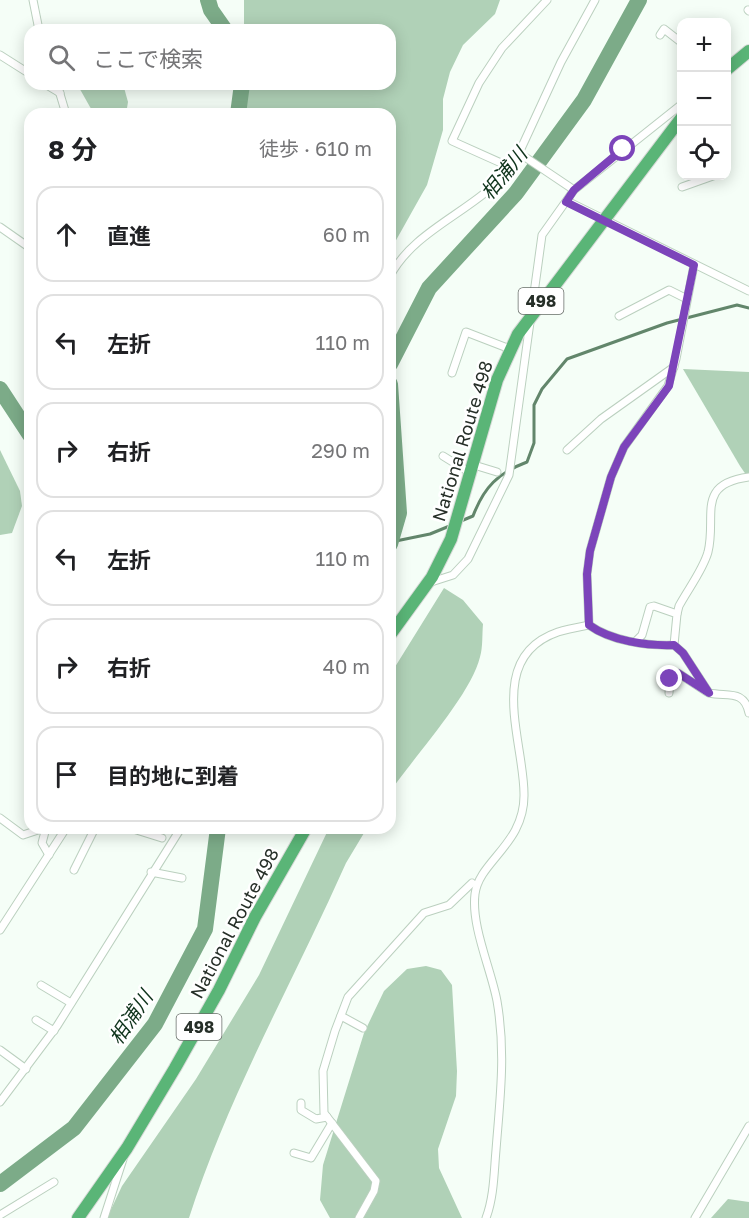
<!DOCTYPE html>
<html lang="ja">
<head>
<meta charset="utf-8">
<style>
	body { margin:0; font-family:"Golos Text","Noto Sans JP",sans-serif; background:#f2f2f2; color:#202124 }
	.controls { position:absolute; right:18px; top:18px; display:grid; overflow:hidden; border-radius:12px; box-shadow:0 3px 15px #0003 }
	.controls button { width:54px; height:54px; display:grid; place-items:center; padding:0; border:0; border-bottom:2px solid #e0e0e0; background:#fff; color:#202124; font:30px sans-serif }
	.stop { position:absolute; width:18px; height:18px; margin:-14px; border:4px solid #7c44ba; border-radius:50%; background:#fff }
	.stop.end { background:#7c44ba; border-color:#fff; box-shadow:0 2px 6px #0008 }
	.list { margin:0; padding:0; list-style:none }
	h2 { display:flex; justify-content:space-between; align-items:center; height:78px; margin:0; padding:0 24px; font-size:26px }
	h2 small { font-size:20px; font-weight:400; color:#757577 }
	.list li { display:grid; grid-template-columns:39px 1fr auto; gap:18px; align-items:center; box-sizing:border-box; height:96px; margin:0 12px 12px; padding:0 12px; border:2px solid #e0e0e0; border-radius:18px }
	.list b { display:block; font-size:22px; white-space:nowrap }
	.list em { font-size:20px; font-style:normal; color:#757577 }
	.icon { flex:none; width:33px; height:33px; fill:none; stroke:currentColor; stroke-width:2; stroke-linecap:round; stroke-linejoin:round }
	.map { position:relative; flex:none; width:749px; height:1218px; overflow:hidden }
	.search { position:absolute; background:#fff; box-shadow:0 3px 15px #0003; left:24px; top:24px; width:372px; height:66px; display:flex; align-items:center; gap:15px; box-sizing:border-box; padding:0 21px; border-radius:18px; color:#757577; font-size:22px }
	.panel { position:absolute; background:#fff; box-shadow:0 3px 15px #0003; left:24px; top:108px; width:372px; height:726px; border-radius:18px }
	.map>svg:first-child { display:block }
</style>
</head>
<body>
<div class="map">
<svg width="749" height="1218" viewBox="0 0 749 1218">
	<rect width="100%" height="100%" fill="#f5fef7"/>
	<g fill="#b0d1b7">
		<path d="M244 0H500L495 14 463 45 450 72 443 99V130L427 185 390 251V114H243V84H390V30H244Z"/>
		<path d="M77 84H123L128 102 126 114H94Z"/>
		<path d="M683 369 749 372V479L740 466Z"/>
		<path d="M0 450 20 491 22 506 12 533 0 535Z"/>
		<path d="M444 588 463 600 483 624C482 635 483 647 480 657 471 695 413 758 390 792V675Z"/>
		<path d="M329 828H367L346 863C294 980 228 1096 189 1218H107L122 1186 196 1079 259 975Z"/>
		<path d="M426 966 441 970 452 985 457 1071 456 1096 438 1149 439 1168 462 1218H330L320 1200 323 1165 364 1033 384 991 407 969Z"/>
		<path d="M728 1199 749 1202V1218H711Z"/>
	</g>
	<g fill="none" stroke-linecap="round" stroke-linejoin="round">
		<g stroke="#62866b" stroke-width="3">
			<path d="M461 521 473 516C484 487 498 473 527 462L534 443V405L542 389 567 359 667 323 737 305 749 308"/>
			<path d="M391 542 430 534 452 525"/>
		</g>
		<g stroke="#7cab88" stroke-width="16">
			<path d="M208 0 211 10 225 30"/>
			<path d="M238 114 242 84"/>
			<path d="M390 364 429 288 516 193 584 100 639 0"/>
			<path d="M390 384 399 513 390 544"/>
			<path d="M0 389 30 435"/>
			<path d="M0 1184 74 1128 155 1024 205 929 218 828"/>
		</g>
		<g stroke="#bbd0bf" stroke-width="9">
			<g id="street">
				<path d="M33 0 39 30"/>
				<path d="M748 10 749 11"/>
				<path d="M660 35 664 29 682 43"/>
				<path d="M0 55 30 74"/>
				<path d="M45 84 60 93"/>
				<path d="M57 84 66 114"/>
				<path d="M519 153 574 190 682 104"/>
				<path d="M726 164V171"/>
				<path d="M510 167 452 141 479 83 502 48 547 0"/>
				<path d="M682 187 713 176"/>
				<path d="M567 201 749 291"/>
				<path d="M0 227 30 248"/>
				<path d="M390 276C410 238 453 219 486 192 499 181 510 167 519 153L561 62 595 0"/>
				<path d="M619 316 669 290 687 299"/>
				<path d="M452 373 466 332 510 349"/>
				<path d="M567 450 601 419 674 367"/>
				<path d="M443 456 472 474"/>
				<path d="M474 465 497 472"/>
				<path d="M428 583 453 575 468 559 509 475 542 235 574 190"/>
				<path d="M677 614 679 606C688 589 703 570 708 552 717 516 695 484 749 477"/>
				<path d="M589 625 587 574 590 551 611 477 624 447 668 386 676 359 694 265"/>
				<path d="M636 641 642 635 650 607 654 606 677 614 674 645"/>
				<path d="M669 693 670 679 678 673 707 692"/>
				<path d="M0 818 23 835 44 828"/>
				<path d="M46 828 42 843 49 855"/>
				<path d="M130 828 162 838"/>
				<path d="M74 870 95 828"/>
				<path d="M151 872 182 878"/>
				<path d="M0 930 66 828"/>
				<path d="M41 985 71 1003"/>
				<path d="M341 1016 363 1028"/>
				<path d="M36 1020 54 1031"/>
				<path d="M0 1050 26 1069"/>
				<path d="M0 1102 57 1026 181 828"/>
				<path d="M301 1103V1110L316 1119 327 1117"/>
				<path d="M294 1153 311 1158 332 1123"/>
				<path d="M0 1215 54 1182"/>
				<path d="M104 1218 123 1159"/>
				<path d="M359 1218 374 1191 376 1181 324 1113 323 1071 335 1031 348 997 424 913 449 905 472 883"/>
				<path d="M486 1218C494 1197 494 1172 496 1150 500 1098 506 1053 497 1001 491 969 471 926 475 894 479 861 525 844 524 794 524 741 485 657 558 632 568 629 579 627 589 625 611 641 647 646 674 645L683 653 709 693C727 697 744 689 749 713"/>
				<path d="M695 1218 749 1126"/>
			</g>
		</g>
		<g stroke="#d8dad8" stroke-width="14">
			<g id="highway">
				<path d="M726 70 749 51"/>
				<path d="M390 635 432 577 451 539 497 380 518 334 682 117"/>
				<path d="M78 1218 127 1148 175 1068 219 990 255 917 306 828"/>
			</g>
		</g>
		<use href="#street" stroke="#fff" stroke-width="7"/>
		<use href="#highway" stroke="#5ab577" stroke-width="12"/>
	</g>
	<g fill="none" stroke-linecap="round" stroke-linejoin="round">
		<path stroke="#7c44ba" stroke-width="8" d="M623 149 574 190 566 202 694 265 669 386 624 447 611 477 590 551 587 574 589 625C611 641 647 646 674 645L683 653 709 693 678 673 670 679"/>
	</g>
	<g text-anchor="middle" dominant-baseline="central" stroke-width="5" stroke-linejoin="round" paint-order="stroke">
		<g fill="#fff" stroke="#676d68" stroke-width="1.5">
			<rect x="518.5" y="288" width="45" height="26" rx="4.5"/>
			<rect x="176.5" y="1014" width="45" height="26" rx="4.5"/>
		</g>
		<g font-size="16" font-weight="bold" fill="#262f28">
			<text x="541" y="301">498</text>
			<text x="199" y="1027">498</text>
		</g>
		<g font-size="18" fill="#262f28" stroke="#fff">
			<text transform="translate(462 441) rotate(-73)">National Route 498</text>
			<text transform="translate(234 923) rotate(-62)">National Route 498</text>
		</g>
		<g font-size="20" font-style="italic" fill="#0e331b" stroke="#fff">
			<text transform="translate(503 173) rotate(-51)">相浦川</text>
			<text transform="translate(130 1017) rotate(-56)">相浦川</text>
		</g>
	</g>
</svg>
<div class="controls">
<button>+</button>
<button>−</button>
<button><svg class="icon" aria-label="locate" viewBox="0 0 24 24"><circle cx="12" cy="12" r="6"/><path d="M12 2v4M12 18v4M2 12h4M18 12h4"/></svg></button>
</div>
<div class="stop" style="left:623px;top:149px"></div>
<div class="stop end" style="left:670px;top:679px"></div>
<div class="search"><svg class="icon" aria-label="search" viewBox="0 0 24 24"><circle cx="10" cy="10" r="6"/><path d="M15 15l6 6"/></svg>ここで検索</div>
<section class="panel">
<h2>8 分<small>徒歩 · 610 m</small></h2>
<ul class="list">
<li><svg class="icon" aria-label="ahead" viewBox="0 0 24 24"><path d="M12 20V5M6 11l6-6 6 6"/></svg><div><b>直進</b></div><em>60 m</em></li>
<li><svg class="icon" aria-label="left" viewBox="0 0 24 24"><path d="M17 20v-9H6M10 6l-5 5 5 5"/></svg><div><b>左折</b></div><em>110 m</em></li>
<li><svg class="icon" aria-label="right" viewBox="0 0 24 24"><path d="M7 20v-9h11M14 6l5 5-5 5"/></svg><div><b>右折</b></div><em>290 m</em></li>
<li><svg class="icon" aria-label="left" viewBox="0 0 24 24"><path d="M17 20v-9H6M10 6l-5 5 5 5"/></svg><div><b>左折</b></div><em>110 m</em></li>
<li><svg class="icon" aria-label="right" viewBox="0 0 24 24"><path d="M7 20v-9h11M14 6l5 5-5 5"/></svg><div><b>右折</b></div><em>40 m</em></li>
<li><svg class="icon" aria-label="arrive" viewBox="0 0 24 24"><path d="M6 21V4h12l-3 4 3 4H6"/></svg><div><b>目的地に到着</b></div></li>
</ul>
</section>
</div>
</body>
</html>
